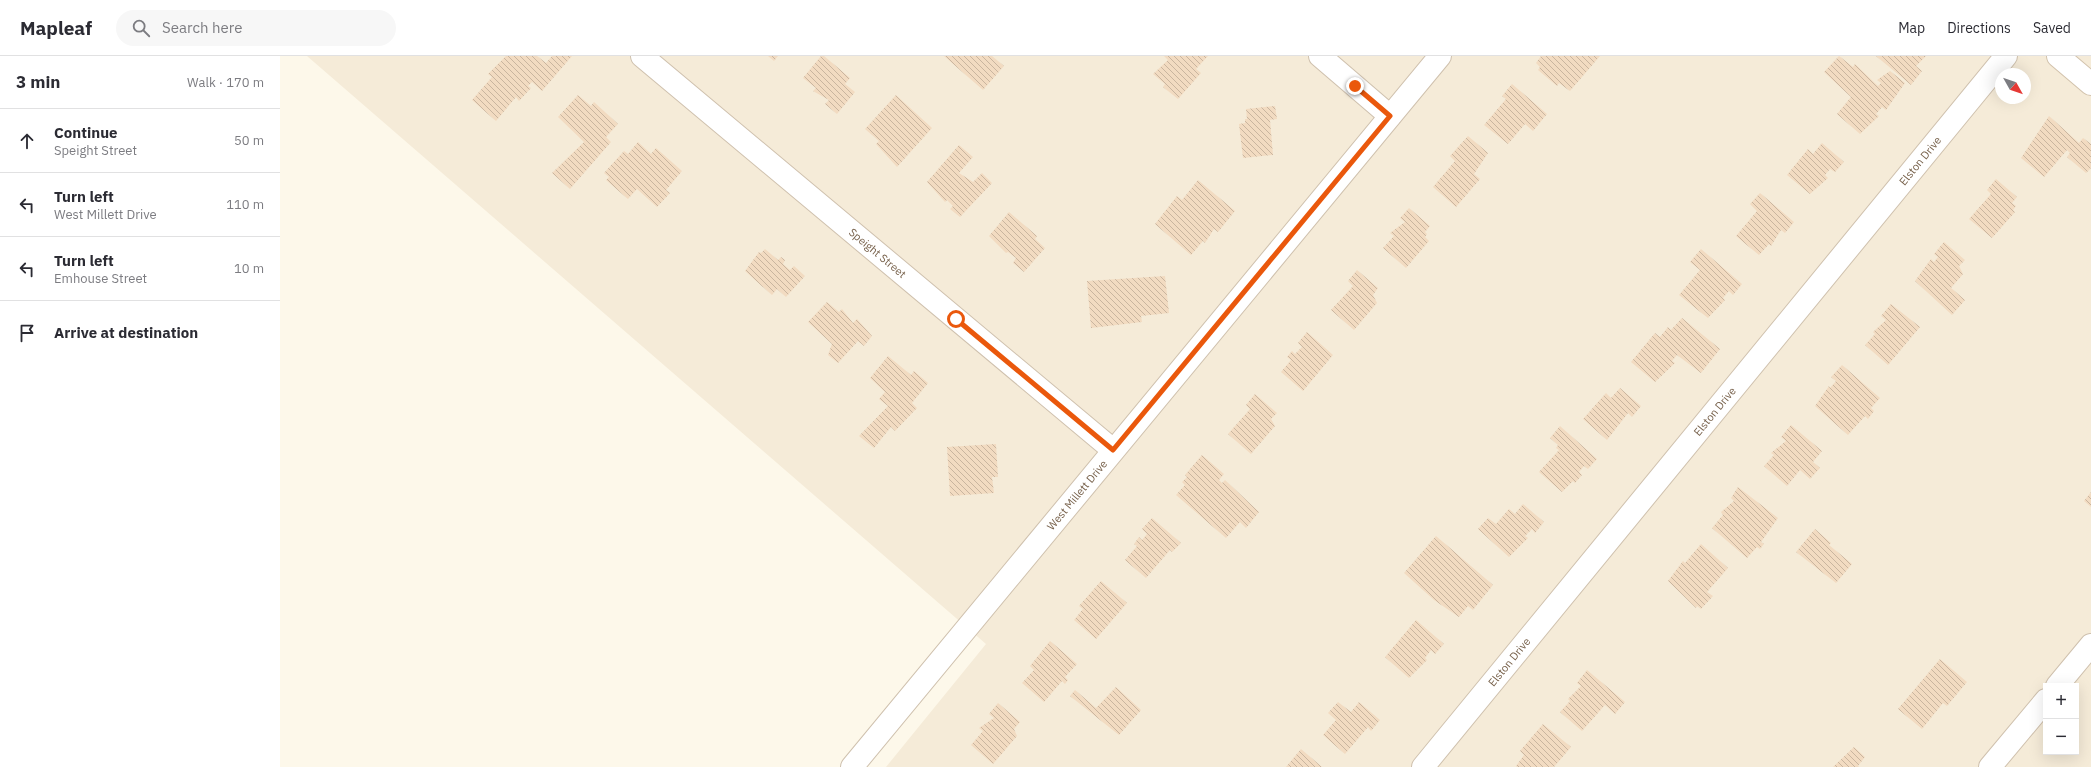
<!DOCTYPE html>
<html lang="en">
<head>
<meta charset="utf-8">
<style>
	body { margin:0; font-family:"IBM Plex Sans",sans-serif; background:#f7f7f7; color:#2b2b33 }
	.controls { position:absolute; right:12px; bottom:12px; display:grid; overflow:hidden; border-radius:0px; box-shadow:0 4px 16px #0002 }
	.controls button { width:36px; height:36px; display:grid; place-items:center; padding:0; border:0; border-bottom:1px solid #e1e1e2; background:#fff; color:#2b2b33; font:20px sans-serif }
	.compass { position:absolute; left:1715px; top:12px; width:36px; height:36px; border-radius:50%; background:#fff; box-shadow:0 4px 16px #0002; rotate:130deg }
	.stop { position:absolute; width:12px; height:12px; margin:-9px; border:3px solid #ea580c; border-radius:50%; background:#fff }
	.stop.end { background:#ea580c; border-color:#fff; box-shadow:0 1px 4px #0008 }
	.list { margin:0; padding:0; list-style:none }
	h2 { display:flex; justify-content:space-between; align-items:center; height:52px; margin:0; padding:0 16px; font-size:17px }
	h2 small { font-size:13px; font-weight:400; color:#7c7c81 }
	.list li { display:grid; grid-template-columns:26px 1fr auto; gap:12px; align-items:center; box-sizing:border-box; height:64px; padding:0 16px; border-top:1px solid #e1e1e2 }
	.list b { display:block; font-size:15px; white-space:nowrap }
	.list p { margin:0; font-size:13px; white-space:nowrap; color:#7c7c81 }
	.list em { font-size:13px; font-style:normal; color:#7c7c81 }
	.icon { flex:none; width:22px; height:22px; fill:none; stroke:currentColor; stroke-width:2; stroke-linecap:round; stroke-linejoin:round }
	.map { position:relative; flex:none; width:1811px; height:711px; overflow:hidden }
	header { display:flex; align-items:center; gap:24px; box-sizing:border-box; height:56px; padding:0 20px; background:#fff; border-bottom:1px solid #e1e1e2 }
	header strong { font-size:19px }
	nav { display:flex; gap:22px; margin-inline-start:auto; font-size:14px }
	.search { width:280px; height:36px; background:#f7f7f7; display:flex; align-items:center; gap:10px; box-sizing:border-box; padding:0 14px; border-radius:22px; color:#7c7c81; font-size:15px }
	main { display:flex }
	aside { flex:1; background:#fff }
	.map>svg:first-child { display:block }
</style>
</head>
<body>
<header>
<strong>Mapleaf</strong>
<div class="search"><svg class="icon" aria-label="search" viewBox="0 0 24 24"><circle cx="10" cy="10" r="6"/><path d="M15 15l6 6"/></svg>Search here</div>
<nav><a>Map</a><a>Directions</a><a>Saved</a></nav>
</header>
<main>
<aside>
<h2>3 min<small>Walk · 170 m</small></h2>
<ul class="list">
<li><svg class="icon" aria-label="ahead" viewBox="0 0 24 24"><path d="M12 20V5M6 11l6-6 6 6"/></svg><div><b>Continue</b><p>Speight Street</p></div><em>50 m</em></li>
<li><svg class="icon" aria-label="left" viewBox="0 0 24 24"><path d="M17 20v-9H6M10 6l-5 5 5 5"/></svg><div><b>Turn left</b><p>West Millett Drive</p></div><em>110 m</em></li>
<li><svg class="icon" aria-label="left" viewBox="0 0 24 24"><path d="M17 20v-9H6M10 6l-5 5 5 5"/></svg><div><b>Turn left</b><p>Emhouse Street</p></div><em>10 m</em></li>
<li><svg class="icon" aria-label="arrive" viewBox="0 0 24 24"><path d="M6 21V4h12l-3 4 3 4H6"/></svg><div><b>Arrive at destination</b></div></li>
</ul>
</aside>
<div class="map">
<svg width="1811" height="711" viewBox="0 0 1811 711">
	<defs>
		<pattern id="building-back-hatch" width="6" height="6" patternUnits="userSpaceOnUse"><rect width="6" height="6" fill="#f2dbc1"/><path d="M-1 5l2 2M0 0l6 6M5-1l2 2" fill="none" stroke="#c9b59f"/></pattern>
	</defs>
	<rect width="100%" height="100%" fill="#fdf8ea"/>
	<path fill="#f5ebd8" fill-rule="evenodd" d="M27 0H1811V711H606L706 588ZM1721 18H1745V42H1721ZM1766 630H1796V696H1766Z"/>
	<g fill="url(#building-back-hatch)">
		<path d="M226 0H257L266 7 272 0H292L262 35 252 26 248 30 251 32 239 45 236 41 216 65 192 44 212 21 208 18Z"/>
		<path d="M488 0H498L494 5Z"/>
		<path d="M541 0H544L570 22 565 28 575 36 557 58 545 48 549 44 533 35 536 32 523 22Z"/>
		<path d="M664 0H712L724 10 703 34Z"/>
		<path d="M884 0H928L916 13 921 17 898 43 883 31 885 28 873 18 888 4Z"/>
		<path d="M1261 0H1320L1290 35 1279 27 1277 30 1258 14 1260 11 1256 7Z"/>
		<path d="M1559 0 1573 11 1575 8 1598 30 1601 27 1597 24 1610 15 1625 27 1606 54 1602 51 1596 58 1599 60 1580 78 1557 58 1571 41 1544 16Z"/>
		<path d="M1596 0H1646L1636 10 1642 15 1631 29Z"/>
		<path d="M1232 28 1267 58 1253 75 1245 68 1228 88 1204 69 1226 43 1222 40Z"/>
		<path d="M298 39 311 50 314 46 338 68 326 81 331 86 290 133 272 117 304 86 278 61Z"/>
		<path d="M616 39 652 72 617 111 596 88 599 85 585 73Z"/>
		<path d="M995 50 997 63 990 64 993 99 963 102 959 68 965 67V63H967L966 53Z"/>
		<path d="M1769 60 1799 87 1803 82 1811 88V112L1806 117 1787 101 1790 97 1787 94 1764 121 1741 102Z"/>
		<path d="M1188 80 1208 97 1194 118 1200 123 1176 151 1153 131 1175 105 1170 100Z"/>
		<path d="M358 86 371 98 376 92 402 115 386 134 390 137 377 151 357 133 348 143 326 124 329 121 324 117 344 95 348 98Z"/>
		<path d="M1542 87 1564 106 1555 116 1550 113 1545 119 1548 122 1530 138 1507 119 1528 93 1533 98Z"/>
		<path d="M679 89 693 101 679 117 693 126 702 117 712 127 680 161 670 153 673 150 667 144 665 146 647 126Z"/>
		<path d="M1716 123 1737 141 1732 147 1736 150 1733 154 1735 156 1712 182 1689 163 1711 138 1707 134Z"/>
		<path d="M918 124 955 155 938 176 934 173 925 187 923 185 911 199 875 168 897 140 902 144Z"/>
		<path d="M1480 137 1514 166 1505 177 1501 174 1491 190 1489 188 1479 199 1456 180 1477 155 1470 148Z"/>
		<path d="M1129 152 1150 170 1145 176 1147 178 1145 181 1149 185 1126 212 1103 192 1114 180 1110 177 1125 166 1120 162Z"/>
		<path d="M729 156 757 180 755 183 765 192 744 216 733 207 736 202 728 196 726 197 709 180Z"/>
		<path d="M1664 186 1685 204 1679 210 1683 218 1671 232 1685 244 1672 259 1635 225 1651 203 1654 206 1658 201 1654 198Z"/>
		<path d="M485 193 498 204 501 201 505 204 503 208 510 214 514 210 525 220 506 241 497 233 492 239 465 215 479 196 481 197Z"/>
		<path d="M1421 193 1462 228 1453 239 1449 235 1443 242 1445 244 1428 262 1399 239 1420 214 1410 206Z"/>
		<path d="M1077 214 1098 232 1093 239 1097 247 1074 274 1051 254 1073 230 1068 225Z"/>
		<path d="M885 220 889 257 861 260 862 266 811 272 807 225Z"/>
		<path d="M547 246 559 256 562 253 573 267 577 263 592 280 584 290 578 285 558 307 548 299 552 288 528 266Z"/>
		<path d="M1611 248 1640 271 1608 309 1585 289 1595 278 1593 276 1606 264 1601 260Z"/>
		<path d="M1402 262 1440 293 1421 317 1397 299 1392 305 1395 307 1375 326 1351 306 1375 277 1380 281 1388 271 1391 274Z"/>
		<path d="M1027 276 1053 299 1023 335 1001 316 1011 304 1007 301 1012 295 1015 298 1022 291 1018 287Z"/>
		<path d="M608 300 631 319 634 315 648 327 632 347 637 352 615 375 611 371 594 392 579 380 608 350 599 343 605 336 590 322Z"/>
		<path d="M1562 309 1600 342 1591 352 1594 355 1588 363 1585 360 1568 379 1535 350 1549 330 1550 332 1556 325 1551 321Z"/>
		<path d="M1340 332 1361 350 1352 361 1348 357 1327 384 1303 363 1326 337 1331 342Z"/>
		<path d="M975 338 997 357 991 363 995 370 971 398 948 378 970 353 966 349Z"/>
		<path d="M1511 369 1542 395 1533 406 1540 412 1530 423 1520 414 1507 430 1484 410 1494 399 1491 397 1506 385 1501 381Z"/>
		<path d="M1280 370 1317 403 1308 413 1304 410 1299 416 1302 419 1295 427 1293 425 1282 436 1259 416 1279 394 1276 392 1278 389 1270 382Z"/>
		<path d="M716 388 718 421H712L714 437 670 440 667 391Z"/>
		<path d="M922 399 944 418 939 424 942 427 945 424 979 456 966 472 960 466 946 482 896 439 905 429 902 426 907 421 905 419Z"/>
		<path d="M1458 431 1498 462 1481 486 1484 488 1480 493 1477 491 1467 502 1432 472 1443 459 1441 456 1454 445 1451 442Z"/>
		<path d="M1811 436V451L1804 445Z"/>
		<path d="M1243 448 1264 466 1255 477 1252 473 1245 480 1248 482 1229 501 1198 473 1208 462 1216 468 1229 453 1235 458Z"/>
		<path d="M872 462 901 487 892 496 890 494 866 522 845 504 857 490 854 488 859 481 862 484 867 478 862 473Z"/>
		<path d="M1535 473 1551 487 1549 489 1572 508 1556 527 1516 496Z"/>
		<path d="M1156 480 1213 529 1193 554 1188 550 1179 561 1154 544 1124 517Z"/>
		<path d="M1421 488 1448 512 1427 536 1433 540 1421 553 1417 550 1416 552 1388 525 1403 505 1405 507Z"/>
		<path d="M821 525 847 547 816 583 794 564 803 553 799 550Z"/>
		<path d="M1136 564 1164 588 1155 598 1151 594 1145 602 1147 604 1129 622 1105 601Z"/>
		<path d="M770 585 797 608 785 621 788 624 785 628 782 625 764 646 742 627 754 614 750 610Z"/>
		<path d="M1660 603 1687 626 1667 650 1663 647 1642 673 1618 653Z"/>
		<path d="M1307 614 1345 646 1335 658 1325 649 1302 675 1280 656 1290 645 1288 643 1301 630 1297 627Z"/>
		<path d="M836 631 861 654 839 679 790 640 795 634 816 652Z"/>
		<path d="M1058 646 1071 656 1079 646 1100 664 1091 675 1088 671 1065 698 1043 679 1056 664 1048 657Z"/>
		<path d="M718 647 740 666 734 673 737 680 713 708 691 689 703 675 699 672 714 662 709 658Z"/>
		<path d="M1263 668 1291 691 1274 711H1237L1236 710 1244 699 1240 695Z"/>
		<path d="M1574 691 1585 701 1578 710 1579 711H1553Z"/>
		<path d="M1021 693 1042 711H1006Z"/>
	</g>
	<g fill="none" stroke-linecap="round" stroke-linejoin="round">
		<g stroke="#cfc1ae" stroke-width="24">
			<g id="street">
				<path id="s1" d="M362 0 833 394"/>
				<path d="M1040 0 1110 60"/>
				<path d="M1777 630 1811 589"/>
				<path id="s2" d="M572 711 1160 0"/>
				<path id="s3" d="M1143 711 1726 0"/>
				<path d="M1710 711 1766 644"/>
			</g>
		</g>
		<g stroke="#d2c2ac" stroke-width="24">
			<path id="secondary" d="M1778 0 1811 28"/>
		</g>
		<use href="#street" stroke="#fff" stroke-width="22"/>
		<use href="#secondary" stroke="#fff" stroke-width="22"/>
	</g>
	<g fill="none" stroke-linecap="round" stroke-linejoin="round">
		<path stroke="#ea580c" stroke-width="5" d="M676 263 833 394 1110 60 1075 30"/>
	</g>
	<g text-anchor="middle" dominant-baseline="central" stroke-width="3" stroke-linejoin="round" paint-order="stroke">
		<g font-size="11" fill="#78624c" stroke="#fffbf0">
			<text stroke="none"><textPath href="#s3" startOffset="784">Elston Drive</textPath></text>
			<text stroke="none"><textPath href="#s1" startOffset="307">Speight Street</textPath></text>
			<text stroke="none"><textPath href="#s3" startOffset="460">Elston Drive</textPath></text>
			<text stroke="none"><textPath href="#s2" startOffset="353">West Millett Drive</textPath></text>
			<text stroke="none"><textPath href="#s3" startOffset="136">Elston Drive</textPath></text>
		</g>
	</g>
</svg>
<div class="controls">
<button>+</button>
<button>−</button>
</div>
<svg class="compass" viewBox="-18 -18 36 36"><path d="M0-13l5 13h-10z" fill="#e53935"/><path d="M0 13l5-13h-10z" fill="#7c7c81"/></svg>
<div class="stop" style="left:676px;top:263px"></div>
<div class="stop end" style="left:1075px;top:30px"></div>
</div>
</main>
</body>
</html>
